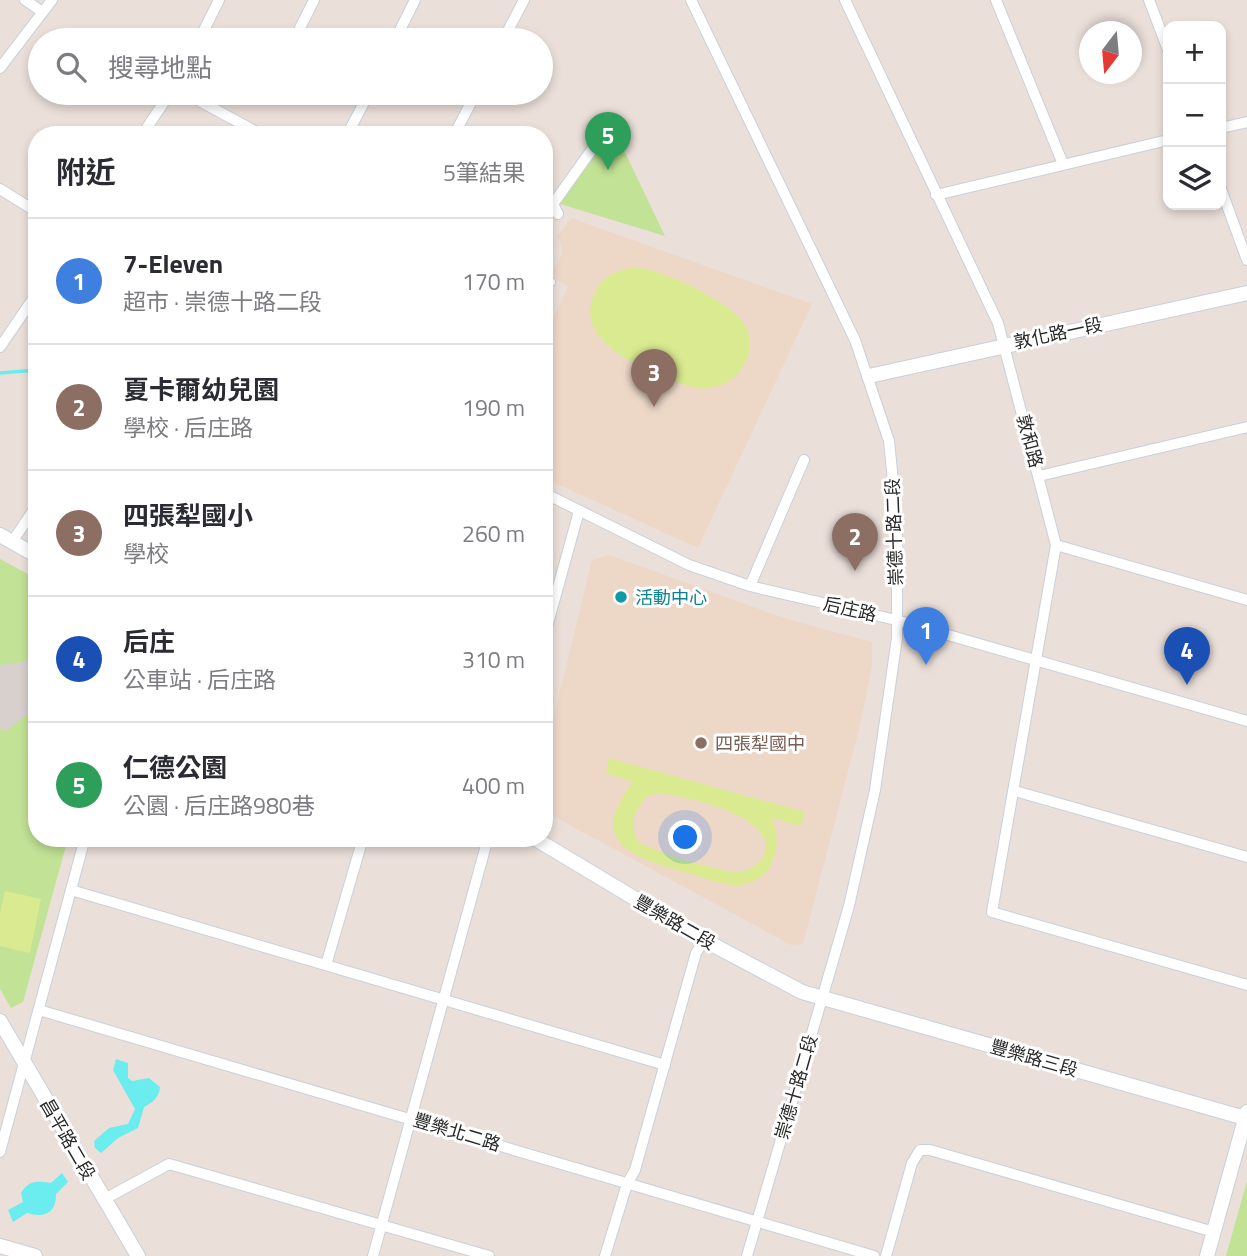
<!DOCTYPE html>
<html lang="zh-TW">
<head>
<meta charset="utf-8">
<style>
	body { margin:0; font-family:"Titillium Web","Noto Sans TC",sans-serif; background:#f7f7f7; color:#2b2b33 }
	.controls { position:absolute; right:21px; top:21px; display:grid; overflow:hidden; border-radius:14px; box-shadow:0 4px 10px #0003 }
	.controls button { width:63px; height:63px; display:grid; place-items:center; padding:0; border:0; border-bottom:2px solid #e1e1e2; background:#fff; color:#2b2b33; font:35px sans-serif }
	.compass { position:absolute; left:1079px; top:21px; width:63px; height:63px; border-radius:50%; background:#fff; box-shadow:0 4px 10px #0003; rotate:196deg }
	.you { position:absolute; left:686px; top:838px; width:24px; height:24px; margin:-18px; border:5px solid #fff; border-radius:50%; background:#1a73e8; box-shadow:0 0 0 10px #1a73e833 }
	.badge { display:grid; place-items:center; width:46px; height:46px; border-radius:50%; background:#378cfa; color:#fff; font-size:23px; font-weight:700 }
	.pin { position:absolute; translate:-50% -58px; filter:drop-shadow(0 2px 4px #0008) }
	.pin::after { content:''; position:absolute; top:37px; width:24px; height:21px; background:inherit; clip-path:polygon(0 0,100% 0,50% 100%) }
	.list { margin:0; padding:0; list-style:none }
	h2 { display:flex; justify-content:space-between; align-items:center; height:91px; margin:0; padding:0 28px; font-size:30px }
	h2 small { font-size:23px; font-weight:400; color:#7c7c81 }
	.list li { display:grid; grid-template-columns:46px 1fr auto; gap:21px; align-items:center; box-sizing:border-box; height:126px; padding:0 28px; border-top:2px solid #e1e1e2 }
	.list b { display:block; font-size:26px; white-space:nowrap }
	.list p { margin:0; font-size:23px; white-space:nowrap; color:#7c7c81 }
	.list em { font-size:23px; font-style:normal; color:#7c7c81 }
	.icon { flex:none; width:38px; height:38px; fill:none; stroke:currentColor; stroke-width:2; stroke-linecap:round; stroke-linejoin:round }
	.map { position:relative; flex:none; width:1247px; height:1256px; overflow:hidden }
	.search { position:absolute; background:#fff; box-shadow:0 4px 10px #0003; left:28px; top:28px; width:525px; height:77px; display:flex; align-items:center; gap:18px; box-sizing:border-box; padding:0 24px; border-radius:38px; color:#7c7c81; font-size:26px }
	.panel { position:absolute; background:#fff; box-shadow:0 4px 10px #0003; left:28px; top:126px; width:525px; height:721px; border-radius:28px }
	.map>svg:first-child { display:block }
</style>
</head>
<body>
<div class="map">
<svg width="1247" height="1256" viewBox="0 0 1247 1256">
	<rect width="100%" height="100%" fill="#ebdfd9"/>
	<g fill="#edd8c8">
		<path d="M571 218 812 304 698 548 544 478V336L568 287 550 275 562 255 561 242 556 238Z"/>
		<path d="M609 555 784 618 872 642V666L859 729 803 944 791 945 544 811V757L592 560Z"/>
	</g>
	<g fill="#c2e295">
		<path d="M609 135 618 138 665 236 557 203Z"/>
		<path d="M0 559 37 579V838H68L23 1002 11 1008 0 989Z"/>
		<path d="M1247 1181V1256H1226Z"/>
	</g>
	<g fill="#daea90" fill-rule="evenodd">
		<path d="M636 267C662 270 735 302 746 327 762 365 722 400 686 385 649 371 568 344 596 290 604 275 619 269 636 267Z"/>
		<path d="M609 758 805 812 801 826 772 818C783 844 775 880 741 885 723 887 701 876 684 872 632 857 586 842 633 782L606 773ZM659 793C685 796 780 816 764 855 761 864 747 872 738 872 721 873 655 851 639 843 628 826 634 811 647 796Z"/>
		<path d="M5 891 41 899 30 953 0 946V913Z"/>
	</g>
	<path fill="#d7d0cc" d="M37 655V695L28 714 6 731 0 729V665L22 662Z"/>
	<g fill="#6becee">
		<path d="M116 1059 128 1063V1078L132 1081 149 1078 160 1087C159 1098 153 1102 144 1107L138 1128 118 1138 101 1153 95 1148 94 1141 109 1128 128 1124 135 1109 113 1070Z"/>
		<path d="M62 1173 68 1182 56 1194C56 1214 44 1218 27 1213L13 1222 8 1210 23 1202 21 1193C29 1180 37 1181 51 1183Z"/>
	</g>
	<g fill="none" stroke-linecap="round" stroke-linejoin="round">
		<path stroke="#6becee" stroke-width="3.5" d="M0 373 37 370"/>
		<g stroke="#c8d0da" stroke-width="12">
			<g id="minor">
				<path d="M25 0 41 11"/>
				<path d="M691 0 855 340 889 441 897 521V638L875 790 849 906 747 1256"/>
				<path d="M845 0 998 323 1056 545 992 912 1247 985"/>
				<path d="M996 0 1063 164"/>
				<path d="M1149 0 1168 50"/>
				<path d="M199 40 219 0"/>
				<path d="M294 40 314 0"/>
				<path d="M395 40 415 0"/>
				<path d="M503 40 524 0"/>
				<path d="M0 68 52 0"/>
				<path d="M185 93 262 135"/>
				<path d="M268 95 269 93"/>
				<path d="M1221 128 1247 122"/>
				<path d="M142 135 170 93"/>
				<path d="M347 135 369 93"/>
				<path d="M454 135 476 93"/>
				<path d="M0 189 37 212"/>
				<path d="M1221 189 1247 260"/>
				<path d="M936 195 1168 140"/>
				<path d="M558 214 553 204 613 120"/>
				<path d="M544 279 550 282"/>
				<path d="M0 347 37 293"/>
				<path d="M1039 476 1247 427"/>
				<path d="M544 493 689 565 750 586 896 620 1247 721"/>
				<path d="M12 542 37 505"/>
				<path d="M1056 545 1247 600"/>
				<path d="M750 586 804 460"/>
				<path d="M544 638 579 511"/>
				<path d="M1015 791 1247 857"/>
				<path d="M71 890 665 1065"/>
				<path d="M326 965 363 838"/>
				<path d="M39 1010 874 1256"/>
				<path d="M0 1152 85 838"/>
				<path d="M103 1200 169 1164 489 1256"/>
				<path d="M373 1256 488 838"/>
				<path d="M605 1256 627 1184 635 1170 696 953 704 940"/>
				<path d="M886 1256 912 1163 920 1150H930L1214 1232"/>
			</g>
		</g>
		<g stroke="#c8d0da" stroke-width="16">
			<g id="tertiary">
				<path d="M869 376 1247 293"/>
				<path d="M0 535 37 556"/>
				<path d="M534 838 704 940 802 992 1245 1118"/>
				<path d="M0 1021 138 1256"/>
				<path d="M0 1246 35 1256"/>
				<path d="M1207 1256 1247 1112"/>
			</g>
		</g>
		<use href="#minor" stroke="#fff" stroke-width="10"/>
		<use href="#tertiary" stroke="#fff" stroke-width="14"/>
	</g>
	<circle fill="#0f9aa8" stroke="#fff" stroke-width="2.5" cx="621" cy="597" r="7"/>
	<circle fill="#8d6e63" stroke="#fff" stroke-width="2.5" cx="701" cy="743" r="7"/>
	<g text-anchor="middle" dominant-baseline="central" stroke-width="6" stroke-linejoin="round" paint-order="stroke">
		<g font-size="18" fill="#282828" stroke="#fff">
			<text transform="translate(1058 333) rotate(-12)">敦化路一段</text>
			<text transform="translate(1030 441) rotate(75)">敦和路</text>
			<text transform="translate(894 532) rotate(-92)">崇德十路二段</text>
			<text transform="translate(850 609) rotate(13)">后庄路</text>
			<text transform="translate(675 922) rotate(30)">豐樂路二段</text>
			<text transform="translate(1034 1058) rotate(16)">豐樂路三段</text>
			<text transform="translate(796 1087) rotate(-74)">崇德十路二段</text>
			<text transform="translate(457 1132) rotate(17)">豐樂北二路</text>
			<text transform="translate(68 1139) rotate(60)">昌平路二段</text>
		</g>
		<g font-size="18" fill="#0d838f" stroke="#fff" text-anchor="start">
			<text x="635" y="597">活動中心</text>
		</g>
		<g font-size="18" fill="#785e54" stroke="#fff" text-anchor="start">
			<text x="715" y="743">四張犁國中</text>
		</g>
	</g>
</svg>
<div class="controls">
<button>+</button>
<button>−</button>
<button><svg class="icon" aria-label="layers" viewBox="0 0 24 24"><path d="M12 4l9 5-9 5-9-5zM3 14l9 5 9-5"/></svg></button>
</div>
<svg class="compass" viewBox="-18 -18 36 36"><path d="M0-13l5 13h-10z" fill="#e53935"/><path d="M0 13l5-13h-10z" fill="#7c7c81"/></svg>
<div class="you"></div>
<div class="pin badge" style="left:926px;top:665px;background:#3f7fe0">1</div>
<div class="pin badge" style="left:855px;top:571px;background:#8d6e63">2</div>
<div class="pin badge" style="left:654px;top:407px;background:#8d6e63">3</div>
<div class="pin badge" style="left:1187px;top:685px;background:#1a4fb4">4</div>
<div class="pin badge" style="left:608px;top:170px;background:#2e9e5b">5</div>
<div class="search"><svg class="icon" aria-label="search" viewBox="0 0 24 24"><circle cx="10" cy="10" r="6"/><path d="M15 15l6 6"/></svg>搜尋地點</div>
<section class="panel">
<h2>附近<small>5筆結果</small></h2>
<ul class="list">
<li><span class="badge" style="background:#3f7fe0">1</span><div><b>7-Eleven</b><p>超市 · 崇德十路二段</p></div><em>170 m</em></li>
<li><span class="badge" style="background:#8d6e63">2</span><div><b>夏卡爾幼兒園</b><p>學校 · 后庄路</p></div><em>190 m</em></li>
<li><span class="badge" style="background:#8d6e63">3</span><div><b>四張犁國小</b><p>學校</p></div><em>260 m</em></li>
<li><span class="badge" style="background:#1a4fb4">4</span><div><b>后庄</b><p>公車站 · 后庄路</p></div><em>310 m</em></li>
<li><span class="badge" style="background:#2e9e5b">5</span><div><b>仁德公園</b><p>公園 · 后庄路980巷</p></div><em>400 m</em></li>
</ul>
</section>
</div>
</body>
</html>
